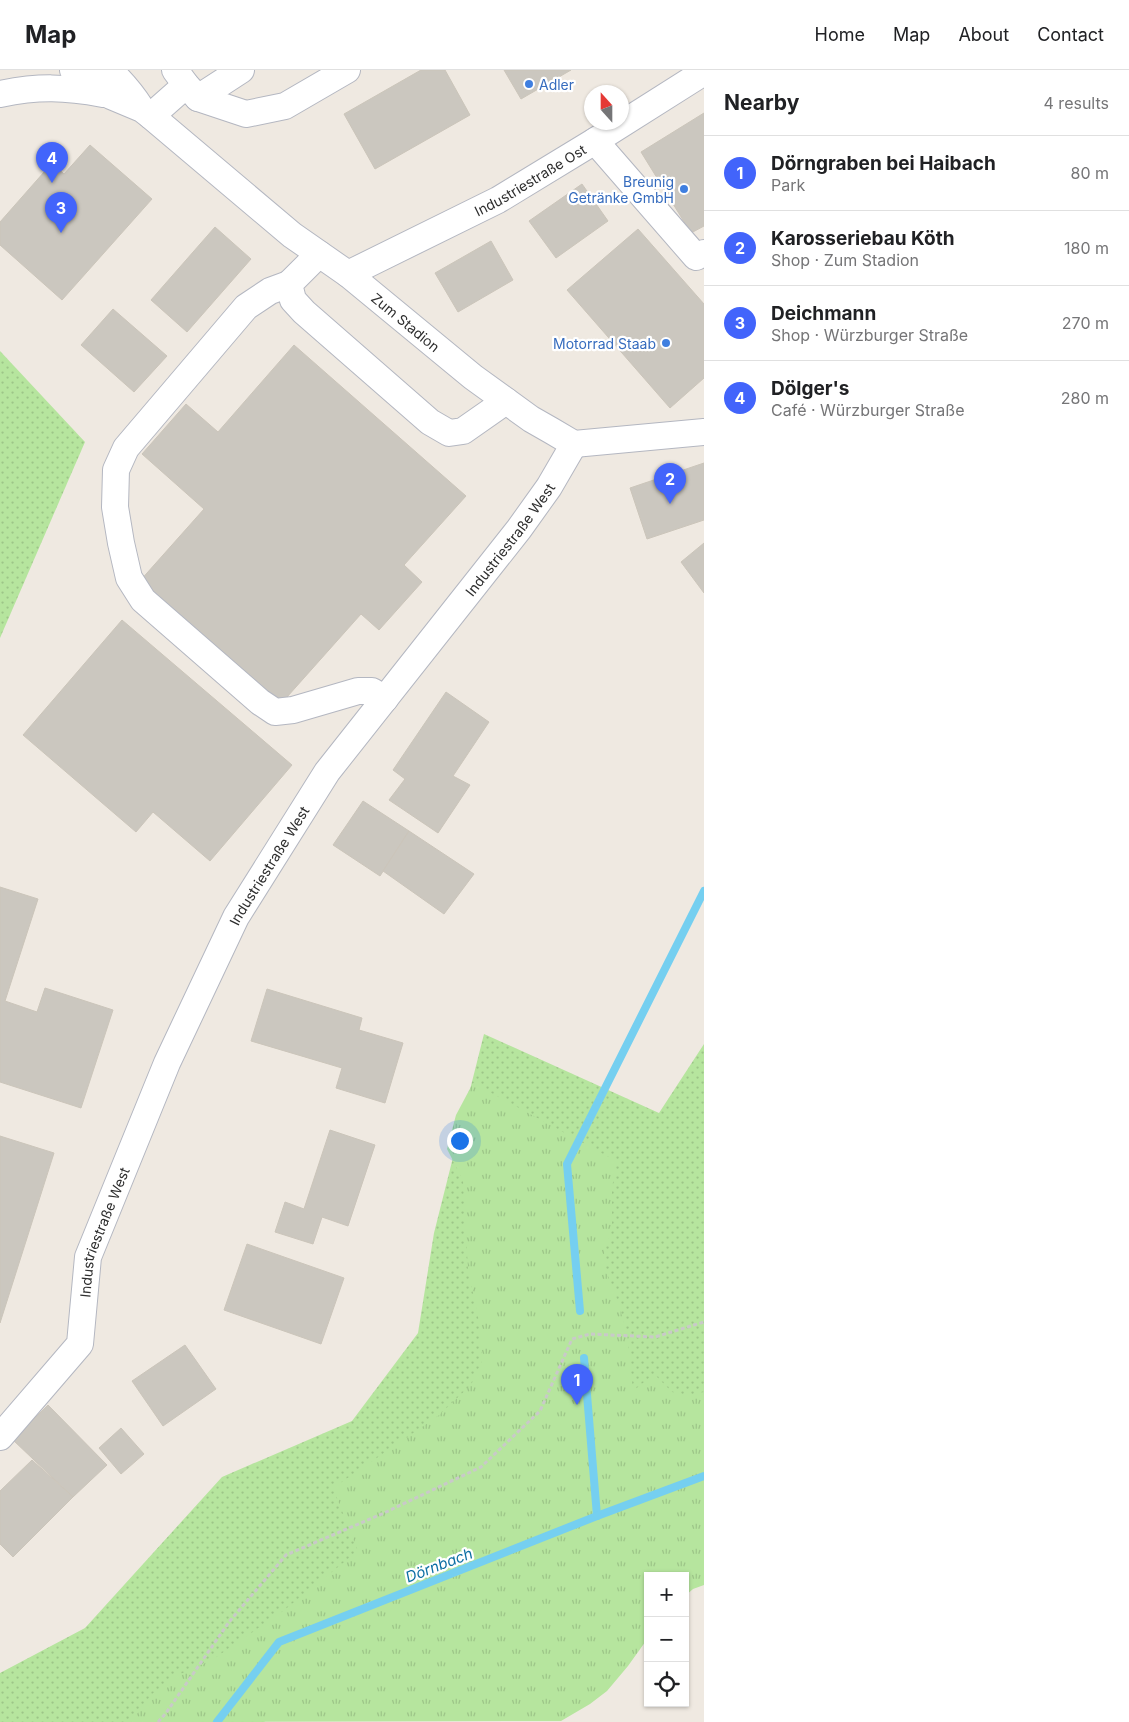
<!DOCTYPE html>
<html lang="en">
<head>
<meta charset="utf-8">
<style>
	body { margin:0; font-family:Inter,sans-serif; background:#f2f2f2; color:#202124 }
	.controls { position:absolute; right:15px; bottom:15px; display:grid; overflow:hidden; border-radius:0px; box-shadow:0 1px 4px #0004 }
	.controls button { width:45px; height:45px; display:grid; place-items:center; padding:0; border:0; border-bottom:1px solid #e0e0e0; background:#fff; color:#202124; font:25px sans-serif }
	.compass { position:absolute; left:584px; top:15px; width:45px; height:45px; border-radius:50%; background:#fff; box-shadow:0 1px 4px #0004; rotate:339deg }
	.you { position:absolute; left:459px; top:1070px; width:18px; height:18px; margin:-12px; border:4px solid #fff; border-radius:50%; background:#1a73e8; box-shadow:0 0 0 8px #1a73e833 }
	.badge { display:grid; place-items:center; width:32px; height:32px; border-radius:50%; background:#4264fb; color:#fff; font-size:16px; font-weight:700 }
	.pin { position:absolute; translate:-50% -41px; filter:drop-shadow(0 1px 2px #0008) }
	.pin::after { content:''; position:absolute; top:26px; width:18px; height:15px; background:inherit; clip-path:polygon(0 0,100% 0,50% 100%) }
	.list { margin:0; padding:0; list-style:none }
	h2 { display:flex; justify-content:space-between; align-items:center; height:65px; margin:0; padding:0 20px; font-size:21px }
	h2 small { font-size:16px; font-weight:400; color:#757577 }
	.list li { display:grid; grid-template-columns:32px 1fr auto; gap:15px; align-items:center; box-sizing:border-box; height:75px; padding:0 20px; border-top:1px solid #e0e0e0 }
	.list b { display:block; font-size:19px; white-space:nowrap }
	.list p { margin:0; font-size:16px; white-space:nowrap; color:#757577 }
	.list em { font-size:16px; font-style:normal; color:#757577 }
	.icon { flex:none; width:28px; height:28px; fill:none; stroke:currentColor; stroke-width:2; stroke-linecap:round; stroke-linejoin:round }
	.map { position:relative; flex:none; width:704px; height:1652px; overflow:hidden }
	header { display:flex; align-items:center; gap:30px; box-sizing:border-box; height:70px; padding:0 25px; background:#fff; border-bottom:1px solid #e0e0e0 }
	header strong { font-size:24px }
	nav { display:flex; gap:28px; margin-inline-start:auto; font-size:18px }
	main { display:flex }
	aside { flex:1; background:#fff }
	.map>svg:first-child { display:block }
</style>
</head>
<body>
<header>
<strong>Map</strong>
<nav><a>Home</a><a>Map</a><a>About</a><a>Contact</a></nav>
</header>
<main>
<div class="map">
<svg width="704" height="1652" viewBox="0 0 704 1652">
	<defs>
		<pattern id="grass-dots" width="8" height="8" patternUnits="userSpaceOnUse" patternTransform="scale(1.25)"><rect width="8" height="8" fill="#b6e59e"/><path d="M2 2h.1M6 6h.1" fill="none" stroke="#9dc588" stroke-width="1.8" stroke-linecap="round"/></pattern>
		<pattern id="park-tufts" width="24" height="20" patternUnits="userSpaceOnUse" patternTransform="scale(1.25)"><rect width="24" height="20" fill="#b6e59e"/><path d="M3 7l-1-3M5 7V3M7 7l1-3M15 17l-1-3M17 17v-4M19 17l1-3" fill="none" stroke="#9dc588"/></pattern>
	</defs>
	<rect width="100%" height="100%" fill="#efe9e1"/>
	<g fill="url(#grass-dots)">
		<path d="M0 281 85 372 0 568Z"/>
		<path d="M484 964 659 1043 704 974V1348L264 1652H0V1603L85 1558 222 1407 352 1351 418 1263 434 1163Z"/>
	</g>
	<path fill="url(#park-tufts)" d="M473 1013 616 1091 612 1119V1160L604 1181 605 1200 617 1229 627 1263 633 1321 654 1304 672 1322 688 1325 704 1322V1515L693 1519 685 1526V1506H648V1568L628 1596 607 1621 590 1634 561 1651 131 1652 152 1624 176 1606 212 1590 283 1541 358 1481 333 1418 438 1346 471 1315 482 1291 480 1256 468 1199 463 1110 447 1079 456 1045Z"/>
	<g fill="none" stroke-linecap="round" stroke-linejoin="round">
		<g stroke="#75cff0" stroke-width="8">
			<path d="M580 1241 567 1094 704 821"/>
			<path d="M584 1288 597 1446"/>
			<path d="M217 1652 279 1572 597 1446 704 1406"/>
		</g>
	</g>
	<g fill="#cbc7bf" stroke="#cbc5ba">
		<path d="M421 0H445L470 45 375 99 344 44Z"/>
		<path d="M504 0H571L521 29Z"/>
		<path d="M704 43V156L691 163 641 82Z"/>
		<path d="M90 75 152 129 62 230 0 175V152L52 93 64 104Z"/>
		<path d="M582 114 608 151 556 188 529 151Z"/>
		<path d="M215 157 251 189 187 262 151 230Z"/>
		<path d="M638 159 704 234V308L670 338 567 220Z"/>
		<path d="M491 171 513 210 458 242 435 203Z"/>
		<path d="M113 239 167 286 134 322 81 275Z"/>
		<path d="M294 275 466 426 404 495 422 512 379 560 361 544 279 636 139 512 204 439 142 384 186 334 218 362Z"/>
		<path d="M704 393V450L647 469 630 418Z"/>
		<path d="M704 473V523L681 492Z"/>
		<path d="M122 550 292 695 210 791 153 742 136 762 23 665Z"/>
		<path d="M446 622 489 652 453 706 470 715 438 763 389 730 405 709 393 700Z"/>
		<path d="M363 731 409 761 380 806 333 775Z"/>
		<path d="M409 761 474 804 444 844 383 801Z"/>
		<path d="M0 817 38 829 5 931 37 942 45 918 113 940 81 1038 0 1012Z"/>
		<path d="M267 919 362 948 359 960 403 973 385 1033 336 1018 342 998 251 971Z"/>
		<path d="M330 1060 375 1075 348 1156 322 1147 313 1174 275 1162 285 1132 304 1139Z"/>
		<path d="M0 1066 54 1083 0 1253Z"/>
		<path d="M247 1174 344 1208 321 1274 224 1240Z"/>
		<path d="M185 1275 216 1319 163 1356 132 1311Z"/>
		<path d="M48 1335 107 1395 73 1427 13 1370Z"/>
		<path d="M121 1358 144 1384 121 1404 99 1378Z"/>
		<path d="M32 1390 73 1427 13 1487 0 1474V1421Z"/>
	</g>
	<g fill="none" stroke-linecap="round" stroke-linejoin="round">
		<g stroke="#b4b7c1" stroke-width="28">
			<g id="minor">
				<path id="s1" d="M73 0 111 26 142 39 151 46 292 165 348 204 473 307 531 349 552 361 574 374 704 362"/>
				<path d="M109 0C122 12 132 24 141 38"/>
				<path d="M175 0 186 15 198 28 241 0"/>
				<path d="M0 24C39 16 65 17 103 24"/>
				<path d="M198 28 246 44 285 36 347 0"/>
				<path d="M151 46 186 15"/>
				<path d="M595 71 696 187 704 183"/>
				<path d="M319 184 289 214 293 230 304 242 430 352 449 363 463 361 506 331"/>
				<path id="s2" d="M348 204 498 130 595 71 704 2"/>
				<path d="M289 214 270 221 246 237 126 378 116 400 115 437 121 473 129 508 143 530 260 632 275 642 293 640 358 621H372L385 629"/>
				<path id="s3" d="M0 1367 80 1274 88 1187 167 993 236 847 327 702 519 459 549 417 574 374"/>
			</g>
		</g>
		<path stroke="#c9c9c9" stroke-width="3" stroke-dasharray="4 2.5" stroke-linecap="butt" d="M158 1652 166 1643 229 1552 286 1485 384 1443 481 1397 540 1341 572 1269 590 1264 655 1267 704 1252"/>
		<use href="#minor" stroke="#fff" stroke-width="26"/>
	</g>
	<g fill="#3f7fe0" stroke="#fff" stroke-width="2">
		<circle cx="529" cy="14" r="5"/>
		<circle cx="684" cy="119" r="5"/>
		<circle cx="666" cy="273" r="5"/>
	</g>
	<g text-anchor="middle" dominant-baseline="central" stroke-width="4.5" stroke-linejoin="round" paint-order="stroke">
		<g font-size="14" fill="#366cbe" stroke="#fff" text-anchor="end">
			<text x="539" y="14" text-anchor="start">Adler</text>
			<text x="674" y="111">Breunig<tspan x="674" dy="16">Getränke GmbH</tspan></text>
			<text x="656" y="273">Motorrad Staab</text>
		</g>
		<g font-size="14" fill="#2e2e2e" stroke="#fff">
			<text stroke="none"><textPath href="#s2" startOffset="205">Industriestraße Ost</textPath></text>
			<text stroke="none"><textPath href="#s1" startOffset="419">Zum Stadion</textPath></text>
			<text stroke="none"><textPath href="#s3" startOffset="1048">Industriestraße West</textPath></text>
			<text stroke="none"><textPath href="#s3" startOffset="642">Industriestraße West</textPath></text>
			<text stroke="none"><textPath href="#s3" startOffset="238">Industriestraße West</textPath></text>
		</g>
		<g font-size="15" font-style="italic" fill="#0d6fa3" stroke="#fff">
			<text transform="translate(439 1495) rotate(-21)">Dörnbach</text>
		</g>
	</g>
</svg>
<div class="controls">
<button>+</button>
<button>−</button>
<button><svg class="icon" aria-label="locate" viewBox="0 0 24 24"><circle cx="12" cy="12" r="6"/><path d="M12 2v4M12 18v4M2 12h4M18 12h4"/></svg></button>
</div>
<svg class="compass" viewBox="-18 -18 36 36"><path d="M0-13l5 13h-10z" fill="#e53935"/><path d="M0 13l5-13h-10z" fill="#757577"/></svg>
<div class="you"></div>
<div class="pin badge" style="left:577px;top:1335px">1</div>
<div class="pin badge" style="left:670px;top:434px">2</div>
<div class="pin badge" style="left:61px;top:163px">3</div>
<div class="pin badge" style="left:52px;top:113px">4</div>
</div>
<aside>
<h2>Nearby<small>4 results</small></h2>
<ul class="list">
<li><span class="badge">1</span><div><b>Dörngraben bei Haibach</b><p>Park</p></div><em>80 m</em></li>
<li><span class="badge">2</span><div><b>Karosseriebau Köth</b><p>Shop · Zum Stadion</p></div><em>180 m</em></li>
<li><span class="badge">3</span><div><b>Deichmann</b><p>Shop · Würzburger Straße</p></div><em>270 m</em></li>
<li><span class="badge">4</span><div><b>Dölger's</b><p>Café · Würzburger Straße</p></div><em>280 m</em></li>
</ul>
</aside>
</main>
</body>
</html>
